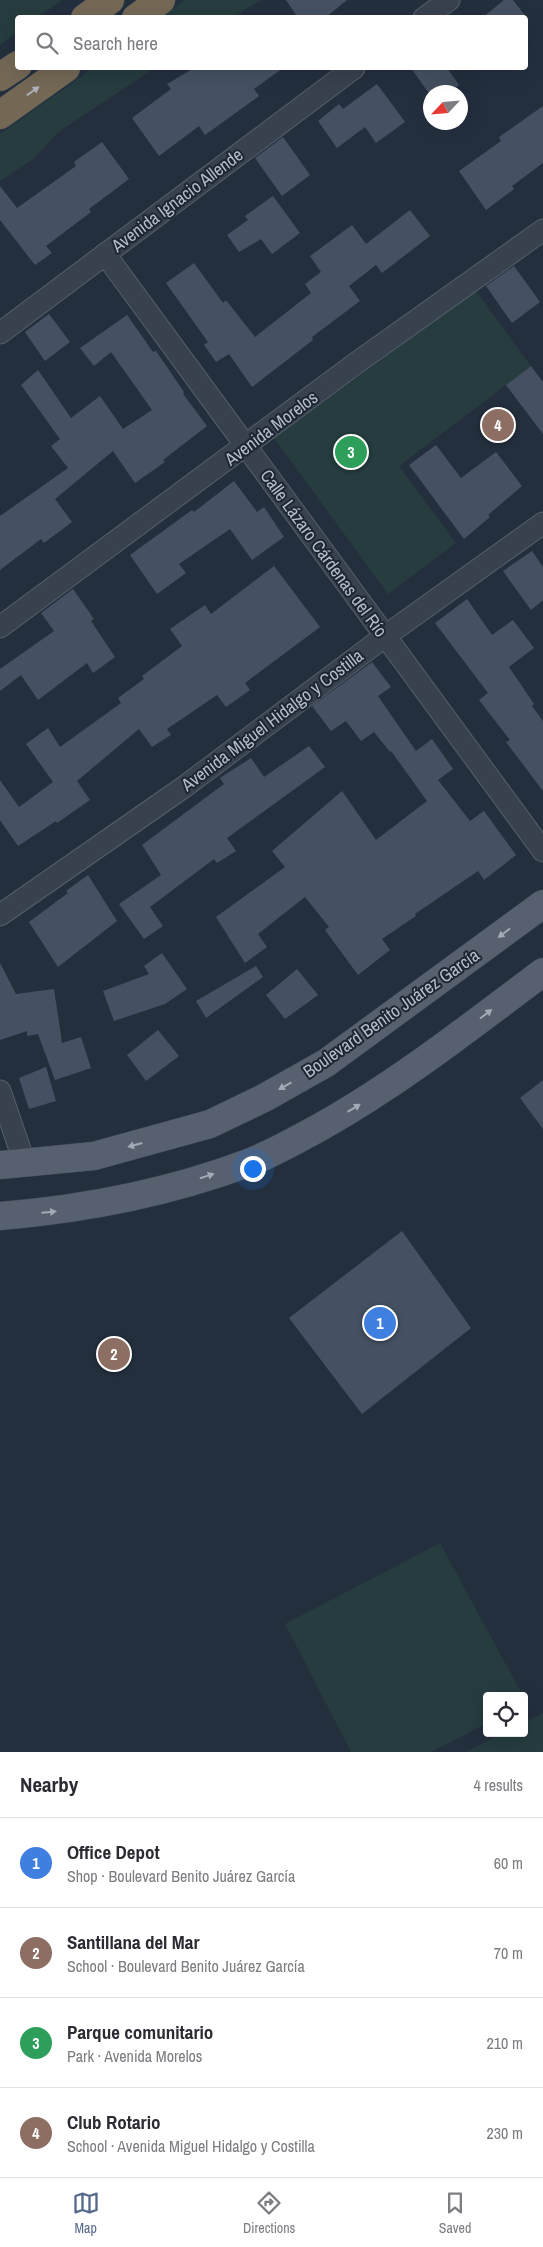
<!DOCTYPE html>
<html lang="en">
<head>
<meta charset="utf-8">
<style>
	body { margin:0; font-family:"Archivo Narrow",sans-serif; background:#f2f2f3; color:#2b2b33 }
	.controls { position:absolute; right:15px; bottom:15px; display:grid; overflow:hidden; border-radius:5px; box-shadow:0 5px 20px #0002 }
	.controls button { width:45px; height:45px; display:grid; place-items:center; padding:0; border:0; border-bottom:1px solid #e1e1e2; background:#fff; color:#2b2b33; font:25px sans-serif }
	.compass { position:absolute; left:423px; top:85px; width:45px; height:45px; border-radius:50%; background:#fff; box-shadow:0 5px 20px #0002; rotate:244deg }
	.you { position:absolute; left:252px; top:1168px; width:18px; height:18px; margin:-12px; border:4px solid #fff; border-radius:50%; background:#1a73e8; box-shadow:0 0 0 8px #1a73e833 }
	.badge { display:grid; place-items:center; width:32px; height:32px; border-radius:50%; background:#56698c; color:#fff; font-size:16px; font-weight:700 }
	.pin { position:absolute; translate:-50% -50%; border:2px solid #fff; box-shadow:0 1px 5px #0006 }
	.list { margin:0; padding:0; list-style:none }
	h2 { display:flex; justify-content:space-between; align-items:center; height:65px; margin:0; padding:0 20px; font-size:21px }
	h2 small { font-size:16px; font-weight:400; color:#7c7c81 }
	.list li { display:grid; grid-template-columns:32px 1fr auto; gap:15px; align-items:center; box-sizing:border-box; height:90px; padding:0 20px; border-top:1px solid #e1e1e2 }
	.list b { display:block; font-size:19px; white-space:nowrap }
	.list p { margin:0; font-size:16px; white-space:nowrap; color:#7c7c81 }
	.list em { font-size:16px; font-style:normal; color:#7c7c81 }
	.icon { flex:none; width:28px; height:28px; fill:none; stroke:currentColor; stroke-width:2; stroke-linecap:round; stroke-linejoin:round }
	.map { position:relative; flex:none; width:543px; height:1752px; overflow:hidden }
	.search { position:absolute; background:#fff; box-shadow:0 5px 20px #0002; left:15px; right:15px; top:15px; height:55px; display:flex; align-items:center; gap:12px; box-sizing:border-box; padding:0 18px; border-radius:5px; color:#7c7c81; font-size:19px }
	.sheet { height:425px; background:#fff }
	nav { display:flex; justify-content:space-around; align-items:center; box-sizing:border-box; height:70px; border-top:1px solid #e1e1e2; background:#fff; font-size:14px; color:#7c7c81 }
	nav a { display:grid; justify-items:center; gap:2px }
	nav .on { color:#56698c }
	.map>svg:first-child { display:block }
</style>
</head>
<body>
<div class="map">
<svg width="543" height="1752" viewBox="0 0 543 1752">
	<rect width="100%" height="100%" fill="#242f3e"/>
	<g fill="#263c3f">
		<path d="M0 0H62L38 17 18 18 17 32 0 45Z"/>
		<path d="M185 0H261L233 17H161Z"/>
		<path d="M93 68H155L60 131 33 159 0 181V134Z"/>
		<path d="M476 291 531 366 399 466 456 543 388 594 274 438Z"/>
		<path d="M440 1543 523 1696H487V1723L431 1752H351L285 1624Z"/>
		<path d="M543 1713V1752H466L503 1733H524V1722Z"/>
	</g>
	<g fill="#455162">
		<path d="M286 0H347L325 18H298Z"/>
		<path d="M504 0H513L527 18H482Z"/>
		<path d="M194 68H283L254 89 259 96 205 135 199 126 159 156 132 118 171 89 167 84Z"/>
		<path d="M411 68H447L459 85 449 92H428Z"/>
		<path d="M377 84 405 122 376 143 365 127 337 148 318 121 339 104 343 109Z"/>
		<path d="M543 106V163L512 186 514 189 486 210 459 171 501 141 499 137Z"/>
		<path d="M283 137 310 175 282 196 255 158Z"/>
		<path d="M102 142 129 179 89 209 91 212 46 246 52 253 35 265 0 220V186L17 208 76 166 74 162Z"/>
		<path d="M273 196 300 233 272 254 261 239 239 252 227 235 248 220 245 216Z"/>
		<path d="M410 210 430 236 382 273 376 265 349 286 360 301 312 337 313 340 252 387 229 354 216 362 204 345 208 342 166 283 194 263 223 303 226 300 255 337 311 293 305 284 321 272 310 256 352 225 366 244Z"/>
		<path d="M514 266 540 302 512 323 486 286Z"/>
		<path d="M49 314 70 342 45 361 25 332Z"/>
		<path d="M127 315 153 352 156 351 184 392 183 394 207 426 163 460 165 462 135 483 113 451 55 499 72 522 44 543 41 539 0 570V516L68 468 51 446 60 439 21 385 38 370 71 418 100 396 123 429 152 410 111 352 94 366 80 348Z"/>
		<path d="M531 366 543 382V434L506 385Z"/>
		<path d="M436 445 461 478 496 452 522 486 488 515 490 517 464 539 409 465Z"/>
		<path d="M234 481 257 512 264 507 284 537 252 560 230 529 179 564 186 573 157 594 130 555 192 510 194 512Z"/>
		<path d="M532 551 543 567V600L531 610 503 571Z"/>
		<path d="M274 566 320 627 245 683 250 690 226 707 217 695 167 729 171 735 152 747 139 729 77 781 90 800 57 823 56 821 18 846 0 820V780L19 807 53 782 26 744 48 728 60 747 121 703 118 698 144 679 142 676 182 646 170 629 205 605 211 614Z"/>
		<path d="M73 589 94 619 91 621 115 657 93 673 87 663 38 700 21 675 0 691V669L54 631 41 613Z"/>
		<path d="M467 599 492 635 513 620 534 648 509 667 534 704 532 706 543 721V791L506 742 510 740 479 700 488 693 435 623Z"/>
		<path d="M372 662 391 687 378 696 416 751 432 739 453 769 438 780 470 821 484 811 516 855 484 880 478 871 415 914 416 916 382 939 390 950 358 975 325 930 329 927 305 897 258 934 267 947 245 963 216 917 285 867 272 851 342 791 376 840 427 801 391 751 390 752 374 732 361 741 346 721 331 731 312 706Z"/>
		<path d="M309 746 325 767 227 838 236 851 217 863 214 859 150 907 163 926 144 939 119 904 161 875 142 845 224 784 220 778 251 758 264 777Z"/>
		<path d="M88 875 117 921 58 967 29 922 68 893 66 891Z"/>
		<path d="M162 953 187 989 165 1004 114 1021 103 991 149 974 144 966Z"/>
		<path d="M0 963 16 994 54 989 62 1043 81 1037 91 1068 55 1080 38 1034 27 1036V1031L0 1040Z"/>
		<path d="M256 966 263 977 206 1018 196 1001Z"/>
		<path d="M297 969 318 995 285 1019 266 995Z"/>
		<path d="M158 1030 179 1056 146 1081 127 1055Z"/>
		<path d="M46 1067 56 1101 29 1109 19 1078Z"/>
		<path d="M543 1080V1129L520 1098Z"/>
		<path d="M402 1231 471 1328 362 1414 289 1318Z"/>
	</g>
	<g fill="none" stroke-linecap="round" stroke-linejoin="round">
		<g stroke="#565f6c" stroke-width="23">
			<g id="minor">
				<path d="M424 18 449 0"/>
				<path d="M105 254 543 851"/>
				<path d="M0 333 354 68"/>
				<path d="M0 627 355 364 543 230"/>
				<path d="M0 915 184 787 384 637 543 523"/>
				<path d="M0 1091 25 1164"/>
			</g>
		</g>
		<g stroke="#414a57" stroke-width="29">
			<g id="primary">
				<path d="M0 1165 94 1156 210 1124 264 1098 326 1063 543 904"/>
				<path d="M0 1216C85 1209 168 1193 248 1163 274 1153 298 1139 322 1126 400 1082 471 1026 543 972"/>
			</g>
		</g>
		<g stroke="#434c59" stroke-width="29">
			<g id="motorway">
				<path d="M85 18 110 0"/>
				<path d="M136 18 161 0"/>
				<path d="M0 77 18 65"/>
				<path d="M0 115 66 68"/>
			</g>
		</g>
		<use href="#minor" stroke="#38414e" stroke-width="21"/>
		<use href="#primary" stroke="#56606e" stroke-width="28"/>
		<use href="#motorway" stroke="#746855" stroke-width="28"/>
	</g>
	<defs><path id="oneway-solid" d="M-6-.8H1V-3.2L6.5 0L1 3.2V.8H-6Z" transform="scale(1.25)"/></defs>
	<use fill="#aeb4bd" href="#oneway-solid" transform="translate(33 91) rotate(-35)"/>
	<g fill="#a1aab7">
		<use href="#oneway-solid" transform="translate(504 933) rotate(143)"/>
		<use href="#oneway-solid" transform="translate(486 1014) rotate(-37)"/>
		<use href="#oneway-solid" transform="translate(285 1086) rotate(151)"/>
		<use href="#oneway-solid" transform="translate(354 1108) rotate(-31)"/>
		<use href="#oneway-solid" transform="translate(135 1145) rotate(165)"/>
		<use href="#oneway-solid" transform="translate(207 1176) rotate(-18)"/>
		<use href="#oneway-solid" transform="translate(49 1212) rotate(-5)"/>
	</g>
	<g text-anchor="middle" dominant-baseline="central" stroke-width="4" stroke-linejoin="round" paint-order="stroke">
		<g font-size="18" fill="#b4bcc9" stroke="#1d2633">
			<text transform="translate(177 200) rotate(-37)">Avenida Ignacio Allende</text>
			<text transform="translate(271 428) rotate(-37)">Avenida Morelos</text>
			<text transform="translate(324 553) rotate(54)">Calle Lázaro Cárdenas del Río</text>
			<text transform="translate(272 720) rotate(-37)">Avenida Miguel Hidalgo y Costilla</text>
			<text transform="translate(391 1013) rotate(-35)">Boulevard Benito Juárez García</text>
		</g>
	</g>
</svg>
<div class="controls">
<button><svg class="icon" aria-label="locate" viewBox="0 0 24 24"><circle cx="12" cy="12" r="6"/><path d="M12 2v4M12 18v4M2 12h4M18 12h4"/></svg></button>
</div>
<svg class="compass" viewBox="-18 -18 36 36"><path d="M0-13l5 13h-10z" fill="#e53935"/><path d="M0 13l5-13h-10z" fill="#7c7c81"/></svg>
<div class="you"></div>
<div class="pin badge" style="left:380px;top:1323px;background:#3f7fe0">1</div>
<div class="pin badge" style="left:114px;top:1354px;background:#8d6e63">2</div>
<div class="pin badge" style="left:351px;top:452px;background:#2e9e5b">3</div>
<div class="pin badge" style="left:498px;top:425px;background:#8d6e63">4</div>
<div class="search"><svg class="icon" aria-label="search" viewBox="0 0 24 24"><circle cx="10" cy="10" r="6"/><path d="M15 15l6 6"/></svg>Search here</div>
</div>
<section class="sheet">
<h2>Nearby<small>4 results</small></h2>
<ul class="list">
<li><span class="badge" style="background:#3f7fe0">1</span><div><b>Office Depot</b><p>Shop · Boulevard Benito Juárez García</p></div><em>60 m</em></li>
<li><span class="badge" style="background:#8d6e63">2</span><div><b>Santillana del Mar</b><p>School · Boulevard Benito Juárez García</p></div><em>70 m</em></li>
<li><span class="badge" style="background:#2e9e5b">3</span><div><b>Parque comunitario</b><p>Park · Avenida Morelos</p></div><em>210 m</em></li>
<li><span class="badge" style="background:#8d6e63">4</span><div><b>Club Rotario</b><p>School · Avenida Miguel Hidalgo y Costilla</p></div><em>230 m</em></li>
</ul>
</section>
<nav>
<a class="on"><svg class="icon" aria-label="map" viewBox="0 0 24 24"><path d="M3 6l6-2 6 2 6-2v14l-6 2-6-2-6 2zM9 4v14M15 6v14"/></svg>Map</a>
<a><svg class="icon" aria-label="directions" viewBox="0 0 24 24"><path d="M12 3l9 9-9 9-9-9zM9 14v-3h6M13 9l2 2-2 2"/></svg>Directions</a>
<a><svg class="icon" aria-label="saved" viewBox="0 0 24 24"><path d="M7 4h10v16l-5-4-5 4z"/></svg>Saved</a>
</nav>
</body>
</html>
